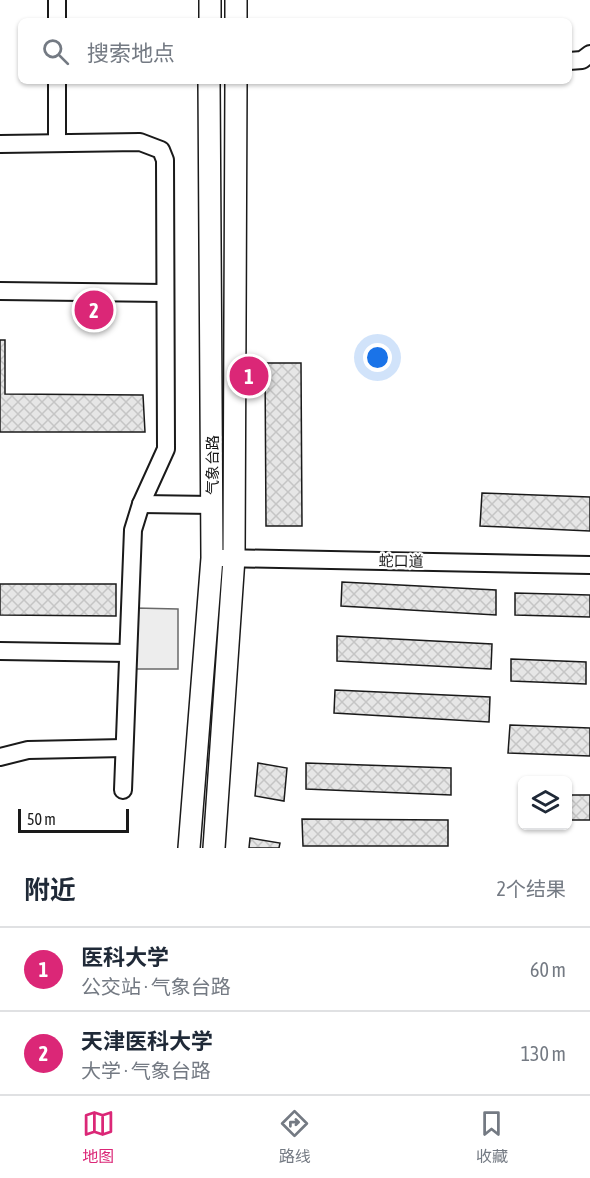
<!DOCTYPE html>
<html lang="zh">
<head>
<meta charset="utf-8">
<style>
	body { margin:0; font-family:"Asap Condensed","Noto Sans SC",sans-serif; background:#f2f2f3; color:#1f2937 }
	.controls { position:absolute; right:18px; bottom:18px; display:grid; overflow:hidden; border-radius:9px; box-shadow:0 2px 4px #0004 }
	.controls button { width:54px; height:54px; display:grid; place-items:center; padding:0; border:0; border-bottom:2px solid #e0e1e3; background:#fff; color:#1f2937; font:30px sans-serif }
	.scale { position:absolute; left:18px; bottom:15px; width:111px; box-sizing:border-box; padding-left:6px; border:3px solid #1a1a1a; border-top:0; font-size:16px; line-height:21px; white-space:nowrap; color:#1a1a1a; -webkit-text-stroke:4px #fff; paint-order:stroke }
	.you { position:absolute; left:378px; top:358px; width:21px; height:21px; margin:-15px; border:4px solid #fff; border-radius:50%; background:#1a73e8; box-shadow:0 0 0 9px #1a73e833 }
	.badge { display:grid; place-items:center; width:39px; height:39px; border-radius:50%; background:#db2777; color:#fff; font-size:20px; font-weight:700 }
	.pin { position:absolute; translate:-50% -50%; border:3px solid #fff; box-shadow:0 2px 6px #0006 }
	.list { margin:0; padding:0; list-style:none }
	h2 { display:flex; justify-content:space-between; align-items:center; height:78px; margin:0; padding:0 24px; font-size:26px }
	h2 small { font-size:20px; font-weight:400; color:#747a83 }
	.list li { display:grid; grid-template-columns:39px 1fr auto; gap:18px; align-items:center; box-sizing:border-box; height:84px; padding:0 24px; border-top:2px solid #e0e1e3 }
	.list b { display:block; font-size:22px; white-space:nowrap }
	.list p { margin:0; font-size:20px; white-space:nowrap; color:#747a83 }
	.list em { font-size:20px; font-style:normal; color:#747a83 }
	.icon { flex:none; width:33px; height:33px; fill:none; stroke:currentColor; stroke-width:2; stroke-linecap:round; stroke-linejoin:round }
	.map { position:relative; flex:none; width:590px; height:848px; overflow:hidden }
	.search { position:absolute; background:#fff; box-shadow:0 2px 4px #0004; left:18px; right:18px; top:18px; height:66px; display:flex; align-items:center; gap:15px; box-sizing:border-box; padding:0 21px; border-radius:9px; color:#747a83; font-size:22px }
	.sheet { height:246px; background:#fff }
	nav { display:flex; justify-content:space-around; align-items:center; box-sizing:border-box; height:84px; border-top:2px solid #e0e1e3; background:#fff; font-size:16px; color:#747a83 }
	nav a { display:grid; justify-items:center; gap:3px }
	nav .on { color:#db2777 }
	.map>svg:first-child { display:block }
</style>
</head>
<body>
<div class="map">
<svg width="590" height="848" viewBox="0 0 590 848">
	<defs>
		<pattern id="building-cross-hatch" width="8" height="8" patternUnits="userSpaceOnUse" patternTransform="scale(1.5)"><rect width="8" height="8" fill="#e6e6e6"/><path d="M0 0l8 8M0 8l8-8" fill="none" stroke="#c5c5c5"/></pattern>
	</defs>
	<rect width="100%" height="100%" fill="#fff"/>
	<path fill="#ededed" stroke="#6a6a6a" stroke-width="1.5" d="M135 608 178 609V669H134Z"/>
	<g fill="url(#building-cross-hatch)" stroke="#1a1a1a" stroke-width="1.5">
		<path d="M0 340H5V394L143 395 145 432H0Z"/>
		<path d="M265 363H301L302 526H266Z"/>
		<path d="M482 493 590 497V531L480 526Z"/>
		<path d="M342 582 496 590V615L341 606Z"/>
		<path d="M0 584H116V616L0 615Z"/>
		<path d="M515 593 590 595V617L515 615Z"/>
		<path d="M337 636 492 644 491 669 337 661Z"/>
		<path d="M511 659 586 662V684L511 681Z"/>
		<path d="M335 690 490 697 489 722 334 713Z"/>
		<path d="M510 725 590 728V756L508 753Z"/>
		<path d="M258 763 287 768 284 801 255 796Z"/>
		<path d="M306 763 451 768V795L306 789Z"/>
		<rect x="568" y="795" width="22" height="25"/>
		<path d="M302 819 448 820V846H303Z"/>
		<path d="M250 838 280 843 279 848H249Z"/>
	</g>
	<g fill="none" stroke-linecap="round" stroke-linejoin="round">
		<g stroke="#1a1a1a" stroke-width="20">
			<g id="minor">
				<path d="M57 0V21"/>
				<path d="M569 61 582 60 590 54"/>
				<path d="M57 81V143"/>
				<path d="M0 144 140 142 161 150 165 160 166 449 141 504 133 530 123 790"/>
				<path d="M0 291 164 293"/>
				<path d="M141 504 213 505"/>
				<path d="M222 558 590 565"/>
				<path d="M0 651 128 653"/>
				<path d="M0 757 28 750 124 748"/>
			</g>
		</g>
		<g stroke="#1a1a1a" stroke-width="24">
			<g id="major">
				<path d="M210 21V0"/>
				<path d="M236 21V0"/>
				<path d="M189 848 212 558 209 81"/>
				<path d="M214 848 234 558 236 81"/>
			</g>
		</g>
		<use href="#minor" stroke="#fff" stroke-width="16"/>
		<use href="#major" stroke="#fff" stroke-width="21"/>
	</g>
	<g text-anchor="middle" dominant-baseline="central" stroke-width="4.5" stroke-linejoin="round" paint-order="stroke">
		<g font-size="15" fill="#1a1a1a" stroke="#fff">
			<text transform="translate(212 465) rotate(-90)">气象台路</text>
			<text transform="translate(401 561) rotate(1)">蛇口道</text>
		</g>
	</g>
</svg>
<div class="controls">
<button><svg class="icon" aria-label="layers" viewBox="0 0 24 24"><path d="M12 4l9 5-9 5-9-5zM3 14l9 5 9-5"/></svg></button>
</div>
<div class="scale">50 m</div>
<div class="you"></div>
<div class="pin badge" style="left:249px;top:376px">1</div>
<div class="pin badge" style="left:94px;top:310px">2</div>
<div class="search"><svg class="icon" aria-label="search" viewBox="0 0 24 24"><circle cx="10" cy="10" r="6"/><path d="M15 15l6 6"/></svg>搜索地点</div>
</div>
<section class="sheet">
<h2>附近<small>2个结果</small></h2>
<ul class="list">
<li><span class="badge">1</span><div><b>医科大学</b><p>公交站 · 气象台路</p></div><em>60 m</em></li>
<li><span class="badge">2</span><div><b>天津医科大学</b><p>大学 · 气象台路</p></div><em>130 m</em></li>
</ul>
</section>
<nav>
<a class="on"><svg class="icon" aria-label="map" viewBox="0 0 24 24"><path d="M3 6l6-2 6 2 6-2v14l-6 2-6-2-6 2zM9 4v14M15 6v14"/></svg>地图</a>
<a><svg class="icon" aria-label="directions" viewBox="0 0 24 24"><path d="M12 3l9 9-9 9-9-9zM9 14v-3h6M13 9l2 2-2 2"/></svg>路线</a>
<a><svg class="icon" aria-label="saved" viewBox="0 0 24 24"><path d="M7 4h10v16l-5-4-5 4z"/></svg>收藏</a>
</nav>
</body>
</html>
